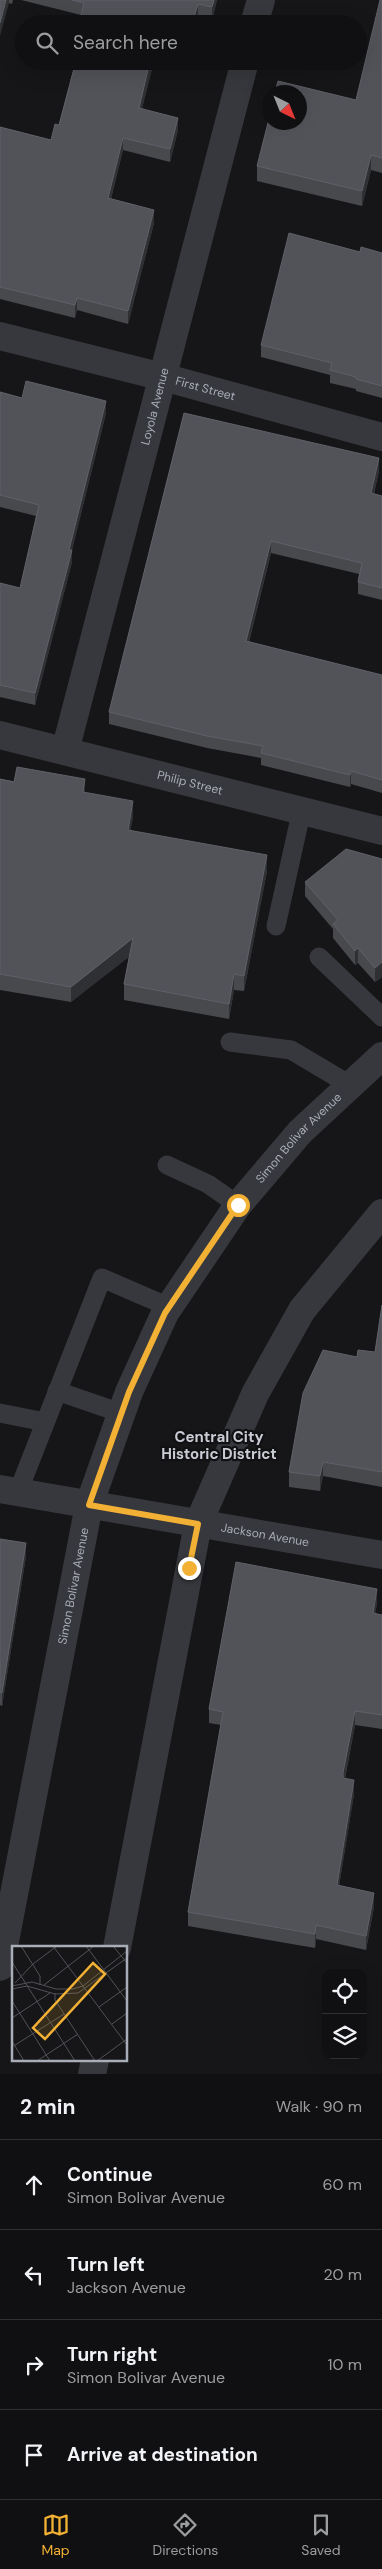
<!DOCTYPE html>
<html lang="en">
<head>
<meta charset="utf-8">
<style>
	body { margin:0; font-family:"DM Sans",sans-serif; background:#1e1e20; color:#f1f3f6 }
	.controls { position:absolute; right:15px; bottom:15px; display:grid; overflow:hidden; border-radius:10px; box-shadow:0 5px 20px #0002 }
	.controls button { width:45px; height:45px; display:grid; place-items:center; padding:0; border:0; border-bottom:1px solid #303032; background:#101012; color:#f1f3f6; font:25px sans-serif }
	.compass { position:absolute; left:262px; top:85px; width:45px; height:45px; border-radius:50%; background:#101012; box-shadow:0 5px 20px #0002; rotate:137deg }
	.stop { position:absolute; width:15px; height:15px; margin:-11px; border:4px solid #f2b134; border-radius:50%; background:#fff }
	.stop.end { background:#f2b134; border-color:#fff; box-shadow:0 1px 5px #0008 }
	.list { margin:0; padding:0; list-style:none }
	h2 { display:flex; justify-content:space-between; align-items:center; height:65px; margin:0; padding:0 20px; font-size:21px }
	h2 small { font-size:16px; font-weight:400; color:#9c9d9f }
	.list li { display:grid; grid-template-columns:32px 1fr auto; gap:15px; align-items:center; box-sizing:border-box; height:90px; padding:0 20px; border-top:1px solid #303032 }
	.list b { display:block; font-size:19px; white-space:nowrap }
	.list p { margin:0; font-size:16px; white-space:nowrap; color:#9c9d9f }
	.list em { font-size:16px; font-style:normal; color:#9c9d9f }
	.icon { flex:none; width:28px; height:28px; fill:none; stroke:currentColor; stroke-width:2; stroke-linecap:round; stroke-linejoin:round }
	.map { position:relative; flex:none; width:382px; height:2074px; overflow:hidden }
	.search { position:absolute; background:#101012; box-shadow:0 5px 20px #0002; left:15px; right:15px; top:15px; height:55px; display:flex; align-items:center; gap:12px; box-sizing:border-box; padding:0 18px; border-radius:28px; color:#9c9d9f; font-size:19px }
	.sheet { height:425px; background:#101012 }
	nav { display:flex; justify-content:space-around; align-items:center; box-sizing:border-box; height:70px; border-top:1px solid #303032; background:#101012; font-size:14px; color:#9c9d9f }
	nav a { display:grid; justify-items:center; gap:2px }
	nav .on { color:#f2b134 }
	.map>svg:first-child { display:block }
</style>
</head>
<body>
<div class="map">
<svg width="382" height="2074" viewBox="0 0 382 2074">
	<rect width="100%" height="100%" fill="#161618"/>
	<g fill="none" stroke-linecap="round" stroke-linejoin="round">
		<g stroke="#37383d" stroke-width="19">
			<path d="M276 926 302 809"/>
			<path d="M319 957 382 1017"/>
			<path d="M230 1042 291 1050 350 1085"/>
			<path d="M167 1165 208 1184 238 1205"/>
			<path d="M57 1391 121 1413"/>
			<path d="M0 1413 45 1422"/>
			<path d="M18 1492 102 1278 169 1307"/>
		</g>
		<g stroke="#37383d" stroke-width="28">
			<path d="M254 24 261 0"/>
			<path id="s1" d="M0 336 163 377 382 437"/>
			<path id="s2" d="M0 735 382 831"/>
			<path id="s3" d="M65 751 245 61"/>
		</g>
		<g stroke="#37383d" stroke-width="28">
			<path id="s4" d="M0 1489 382 1555"/>
			<path d="M117 1948 198 1524 255 1394 302 1310 382 1213"/>
			<path id="s5" d="M0 1967 89 1505 129 1392 165 1313 238 1205 300 1132 382 1056"/>
			<path d="M92 2074 95 2060"/>
		</g>
	</g>
	<g fill="#47494d">
		<path d="M0 0H13L12 4Z"/>
		<path d="M21 0H217L212 20 198 16 196 24H79L81 15Z"/>
		<path d="M382 0V173L371 170 362 206 257 181V166L356 100Z"/>
		<path d="M72 61H154L142 108 178 130 170 162 123 150 111 199 154 223 128 324 77 310 75 318 0 299V127L51 140 59 125 75 63H72Z"/>
		<path d="M360 252 382 253V398L356 391V389L330 383V375L261 357V345Z"/>
		<path d="M0 392 22 398 106 413 72 550V562L35 705 0 697V583L20 588 36 516 0 507Z"/>
		<path d="M184 413 379 471 374 494 382 496V600L358 594V582L359 574 271 553 249 642 382 675V793L351 784 350 787 261 765V758L207 748 109 724V712Z"/>
		<path d="M0 779 85 793 133 817 130 830 267 871 244 991 234 990 229 1019 124 1000V984L129 956 71 1002 0 990Z"/>
		<path d="M382 859V977L375 982 358 963 355 965 333 938V929L305 896V882Z"/>
		<path d="M382 1305V1487L323 1476 320 1491 289 1487V1472L357 1357 375 1352Z"/>
		<path d="M0 1539 26 1556 2 1706 0 1705Z"/>
		<path d="M377 1603 375 1614 382 1615V1729L355 1725 345 1779 354 1794 339 1886 374 1907 366 1950 316 1939 315 1948 188 1926V1912L221 1725 209 1723V1709Z"/>
	</g>
	<g fill="#2f3033">
		<path d="M6 0H9V3L0 36V23Z"/>
		<path d="M214 0H217L212 20V7Z"/>
		<path d="M198 4V16L196 24H192Z"/>
		<path d="M150 61H154L139 120V108Z"/>
		<path d="M178 118V130L170 162V149Z"/>
		<path d="M123 138V150L108 210V198Z"/>
		<path d="M371 155V170L362 206V191Z"/>
		<path d="M154 210V223L128 324V311Z"/>
		<path d="M77 298V310L75 318V305Z"/>
		<path d="M106 401V413L69 562V550Z"/>
		<path d="M379 458V471L371 505V493Z"/>
		<path d="M271 541V553L246 653V641Z"/>
		<path d="M72 550V562L35 705V693Z"/>
		<path d="M351 771V784L350 787V775Z"/>
		<path d="M85 779V794L83 792Z"/>
		<path d="M133 801V817L128 845V830Z"/>
		<path d="M267 855V871L244 991V976Z"/>
		<path d="M133 938V954L71 1002V987Z"/>
		<path d="M358 948V963L355 965V951Z"/>
		<path d="M382 962V977L375 982V968Z"/>
		<path d="M234 974V990L229 1019V1004Z"/>
		<path d="M323 1462V1476L320 1491V1476Z"/>
		<path d="M26 1543V1556L2 1706V1693Z"/>
		<path d="M377 1589V1603L373 1627V1613Z"/>
		<path d="M355 1711V1725L343 1787V1773Z"/>
		<path d="M354 1780V1794L337 1899V1885Z"/>
		<path d="M374 1893V1907L366 1950V1936Z"/>
		<path d="M316 1925V1939L315 1948V1934Z"/>
	</g>
	<g fill="#525359" stroke="#5f6168">
		<path d="M0 0H6L0 23Z"/>
		<path d="M72 0H214L212 7 198 4 192 24H167L160 22V24H79L84 3Z"/>
		<path d="M380 0H382V158L371 155 362 191 257 166 270 115V122H300V92H275L278 81 356 100Z"/>
		<path d="M76 61H150L139 108 178 118 170 149 123 138 108 198 154 210 128 311 77 298 75 305 0 287V127L51 140 55 124 59 125Z"/>
		<path d="M289 233 360 252 361 247 382 253V386L356 379V377L330 370 332 363 261 345Z"/>
		<path d="M26 381 106 401 69 550H72L35 693 0 685V583L20 588 39 505 0 495V392L22 398Z"/>
		<path d="M184 413 379 458 371 493 382 496V588L358 582 362 563 271 541 246 641 382 675V780L351 771 350 775 261 753 263 746 207 736 109 712Z"/>
		<path d="M17 767 85 779 83 792 133 801 128 830 267 855 244 976 234 974 229 1004 124 984 133 938 71 987 0 974V779L14 782Z"/>
		<path d="M346 849 382 859V962L375 968 358 948 355 951 333 924 338 920 305 882Z"/>
		<path d="M382 1305V1472L323 1462 320 1476 289 1472 303 1393 323 1350 357 1357 358 1350 375 1352Z"/>
		<path d="M0 1539 26 1543 2 1693 0 1692Z"/>
		<path d="M236 1562 377 1589 373 1613 382 1615V1715L355 1711 343 1773V1778L354 1780 337 1885 374 1893 366 1936 316 1925 315 1934 188 1912 223 1712 209 1709Z"/>
	</g>
	<g fill="none" stroke-linecap="round" stroke-linejoin="round">
		<path stroke="#f2b134" stroke-width="6" d="M189 1568 198 1524 89 1505 129 1392 165 1313 238 1205"/>
	</g>
	<g text-anchor="middle" dominant-baseline="central" stroke-width="4.5" stroke-linejoin="round" paint-order="stroke">
		<g font-size="12" fill="#a8adb8" stroke="#111113">
			<text stroke="none"><textPath href="#s1" startOffset="212">First Street</textPath></text>
			<text stroke="none"><textPath href="#s3" startOffset="356">Loyola Avenue</textPath></text>
			<text stroke="none"><textPath href="#s2" startOffset="196">Philip Street</textPath></text>
			<text stroke="none"><textPath href="#s5" startOffset="898">Simon Bolivar Avenue</textPath></text>
			<text stroke="none"><textPath href="#s4" startOffset="269">Jackson Avenue</textPath></text>
			<text stroke="none"><textPath href="#s5" startOffset="388">Simon Bolivar Avenue</textPath></text>
		</g>
		<g font-size="15" font-weight="bold" fill="#c9ccd4" stroke="#111113">
			<text x="219" y="1437">Central City<tspan x="219" dy="17">Historic District</tspan></text>
		</g>
	</g>
	<g transform="translate(12 1946)">
		<rect width="115" height="115" fill="#161618"/>
		<path fill="none" stroke="#505258" stroke-width="1" d="M9 0 28 30V39M41 0 115 99M74 0 115 55M101 0 115 17M0 16 63 115M3 37 21 18 45 0M32 39 82 0M0 40 20 36 44 43H61L71 40 115 5M0 43 15 40 43 48 66 47 115 12M43 47V54L83 115M0 55 38 115M87 61 115 41M0 72 38 47M100 78 115 67M0 95 12 115M0 101 52 68M25 115 66 88M85 115 115 93"/>
		<path fill="#f2b134" fill-opacity="0.15" stroke="#f2b134" stroke-width="2.5" d="M81 17 93 28 33 93 21 82Z"/>
		<rect width="115" height="115" fill="none" stroke="#a8adb8" stroke-width="2.5"/>
	</g>
</svg>
<div class="controls">
<button><svg class="icon" aria-label="locate" viewBox="0 0 24 24"><circle cx="12" cy="12" r="6"/><path d="M12 2v4M12 18v4M2 12h4M18 12h4"/></svg></button>
<button><svg class="icon" aria-label="layers" viewBox="0 0 24 24"><path d="M12 4l9 5-9 5-9-5zM3 14l9 5 9-5"/></svg></button>
</div>
<svg class="compass" viewBox="-18 -18 36 36"><path d="M0-13l5 13h-10z" fill="#e53935"/><path d="M0 13l5-13h-10z" fill="#9c9d9f"/></svg>
<div class="stop" style="left:238px;top:1205px"></div>
<div class="stop end" style="left:189px;top:1568px"></div>
<div class="search"><svg class="icon" aria-label="search" viewBox="0 0 24 24"><circle cx="10" cy="10" r="6"/><path d="M15 15l6 6"/></svg>Search here</div>
</div>
<section class="sheet">
<h2>2 min<small>Walk · 90 m</small></h2>
<ul class="list">
<li><svg class="icon" aria-label="ahead" viewBox="0 0 24 24"><path d="M12 20V5M6 11l6-6 6 6"/></svg><div><b>Continue</b><p>Simon Bolivar Avenue</p></div><em>60 m</em></li>
<li><svg class="icon" aria-label="left" viewBox="0 0 24 24"><path d="M17 20v-9H6M10 6l-5 5 5 5"/></svg><div><b>Turn left</b><p>Jackson Avenue</p></div><em>20 m</em></li>
<li><svg class="icon" aria-label="right" viewBox="0 0 24 24"><path d="M7 20v-9h11M14 6l5 5-5 5"/></svg><div><b>Turn right</b><p>Simon Bolivar Avenue</p></div><em>10 m</em></li>
<li><svg class="icon" aria-label="arrive" viewBox="0 0 24 24"><path d="M6 21V4h12l-3 4 3 4H6"/></svg><div><b>Arrive at destination</b></div></li>
</ul>
</section>
<nav>
<a class="on"><svg class="icon" aria-label="map" viewBox="0 0 24 24"><path d="M3 6l6-2 6 2 6-2v14l-6 2-6-2-6 2zM9 4v14M15 6v14"/></svg>Map</a>
<a><svg class="icon" aria-label="directions" viewBox="0 0 24 24"><path d="M12 3l9 9-9 9-9-9zM9 14v-3h6M13 9l2 2-2 2"/></svg>Directions</a>
<a><svg class="icon" aria-label="saved" viewBox="0 0 24 24"><path d="M7 4h10v16l-5-4-5 4z"/></svg>Saved</a>
</nav>
</body>
</html>
